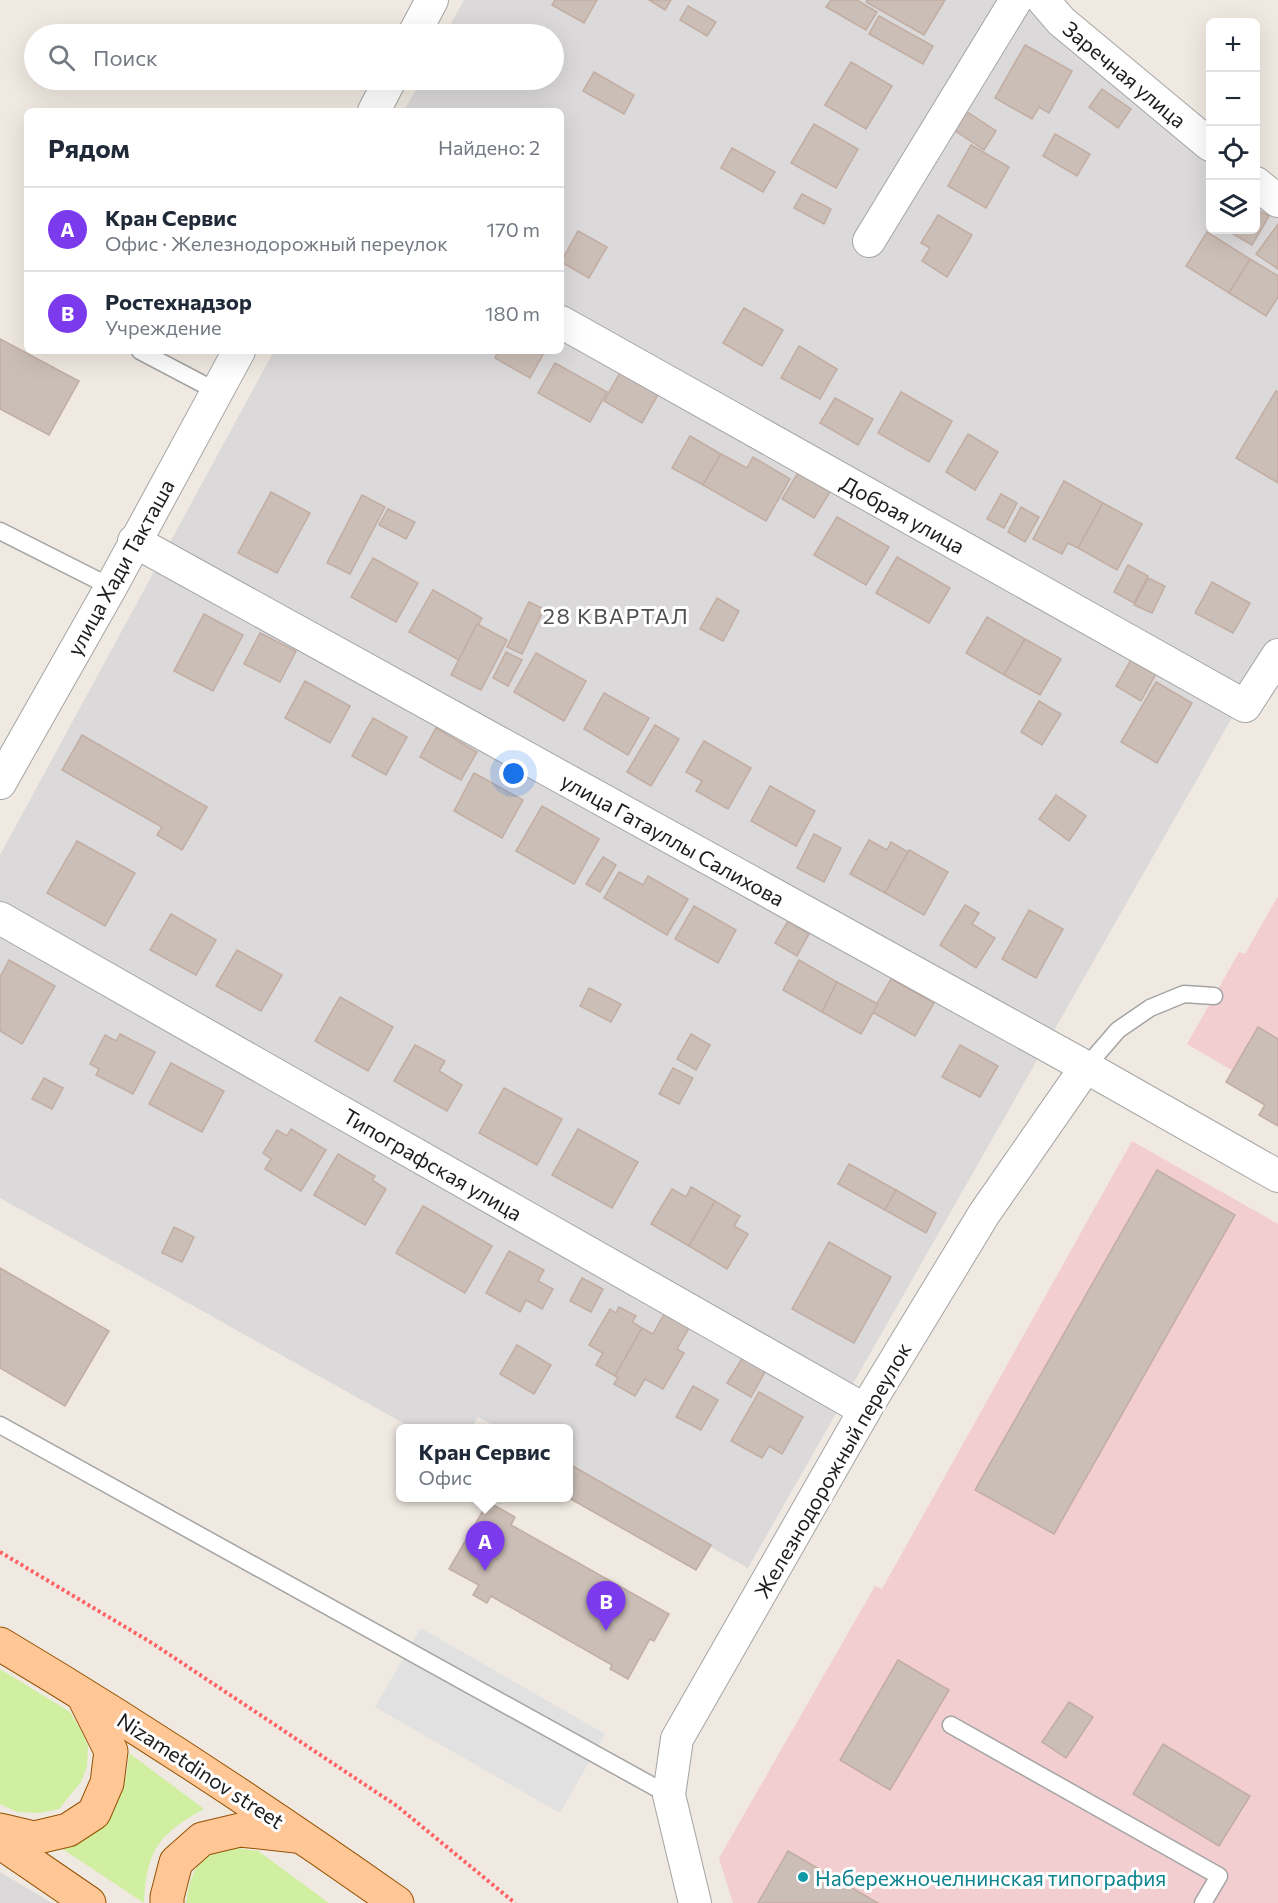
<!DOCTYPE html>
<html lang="ru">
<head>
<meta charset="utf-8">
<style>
	body { margin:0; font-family:Commissioner,sans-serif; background:#f2f2f3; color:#1f2937 }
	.controls { position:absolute; right:18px; top:18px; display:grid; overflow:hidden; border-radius:9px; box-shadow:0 6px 24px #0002 }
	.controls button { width:54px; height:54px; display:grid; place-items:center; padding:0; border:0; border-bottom:2px solid #e0e1e3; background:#fff; color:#1f2937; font:30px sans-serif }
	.you { position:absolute; left:514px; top:774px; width:21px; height:21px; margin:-15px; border:4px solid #fff; border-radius:50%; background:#1a73e8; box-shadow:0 0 0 9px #1a73e833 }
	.badge { display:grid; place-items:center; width:39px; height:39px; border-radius:50%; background:#7c3aed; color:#fff; font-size:20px; font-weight:700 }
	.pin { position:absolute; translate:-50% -50px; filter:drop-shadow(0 2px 3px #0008) }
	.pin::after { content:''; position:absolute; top:32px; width:21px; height:18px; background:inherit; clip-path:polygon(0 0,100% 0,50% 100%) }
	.popup { position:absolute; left:396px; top:1424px; width:177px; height:78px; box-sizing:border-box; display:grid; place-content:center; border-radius:9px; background:#fff; filter:drop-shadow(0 2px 4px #0005); font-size:20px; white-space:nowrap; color:#747a83 }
	.popup b { font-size:22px; color:#1f2937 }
	.popup::after { content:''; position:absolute; left:50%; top:100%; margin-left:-12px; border:12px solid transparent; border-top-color:#fff }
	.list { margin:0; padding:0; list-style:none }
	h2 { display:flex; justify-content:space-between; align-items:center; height:78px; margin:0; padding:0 24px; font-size:26px }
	h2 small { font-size:20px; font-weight:400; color:#747a83 }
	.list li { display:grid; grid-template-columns:39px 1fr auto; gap:18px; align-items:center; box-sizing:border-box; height:84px; padding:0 24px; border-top:2px solid #e0e1e3 }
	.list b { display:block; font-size:22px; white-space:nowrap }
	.list p { margin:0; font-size:20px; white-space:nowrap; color:#747a83 }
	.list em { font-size:20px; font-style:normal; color:#747a83 }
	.icon { flex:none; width:33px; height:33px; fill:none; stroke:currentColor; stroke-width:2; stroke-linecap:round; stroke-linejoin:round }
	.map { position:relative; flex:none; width:1278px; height:1903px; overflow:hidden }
	.search { position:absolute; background:#fff; box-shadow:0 6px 24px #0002; left:24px; top:24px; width:540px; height:66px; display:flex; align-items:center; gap:15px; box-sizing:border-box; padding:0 21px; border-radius:33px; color:#747a83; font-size:22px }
	.panel { position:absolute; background:#fff; box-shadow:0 6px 24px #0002; left:24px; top:108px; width:540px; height:246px; border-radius:9px }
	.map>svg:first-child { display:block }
</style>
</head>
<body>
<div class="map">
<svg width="1278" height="1903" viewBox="0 0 1278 1903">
	<rect width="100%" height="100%" fill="#efe9e1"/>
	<g fill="#dbd9da">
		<path d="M464 0H1048L1210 143V230H1256V182L1278 202V637L748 1568 569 1468V1428H499L478 1417 471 1428H412L0 1198V855L274 351H561V111H404L421 80H554V34H445Z"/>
		<path d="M0 1872 52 1903H0Z"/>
	</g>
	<g fill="#f2ced1">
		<path d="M1278 896V1039L1258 1027 1233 1071 1187 1044 1239 952 1245 954Z"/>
		<path d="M1132 1141 1278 1224V1903H733L719 1858 875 1586 882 1589Z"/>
	</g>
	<g fill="#d0efa1">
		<path d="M0 1669 70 1712 81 1730 88 1746 87 1766 81 1782 59 1809 40 1813 17 1812 0 1804Z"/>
		<path d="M129 1753 204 1809C157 1835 147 1851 144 1903L61 1848C110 1835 125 1800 129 1753Z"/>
		<path d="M237 1848 258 1851 329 1903H186C189 1881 195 1860 217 1850 223 1848 231 1849 237 1848Z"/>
	</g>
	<path fill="#e1e1e1" d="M421 1628 605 1734 560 1813 375 1707Z"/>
	<g fill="#cbbeb7" stroke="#c2ada2" stroke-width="1.5">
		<path d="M555 0H597L584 23 552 5Z"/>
		<path d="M649 0H671L665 10Z"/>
		<path d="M831 0H857L877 12 866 30 826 7Z"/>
		<path d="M867 0H945L924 35 866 2Z"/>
		<path d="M688 6 716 22 707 36 680 20Z"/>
		<path d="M879 16 933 46 923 64 869 34Z"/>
		<path d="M1025 45 1072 71 1049 113 1039 107 1032 119 995 98Z"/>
		<path d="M851 62 892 86 866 129 825 105Z"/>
		<path d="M594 72 634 95 624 114 583 91Z"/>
		<path d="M1102 89 1131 109 1118 128 1089 107Z"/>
		<path d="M966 111 996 131 984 150 954 130Z"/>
		<path d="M814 124 858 149 836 188 791 163Z"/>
		<path d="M1055 134 1090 154 1077 176 1043 156Z"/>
		<path d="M971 145 1009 167 986 208 948 186Z"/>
		<path d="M732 148 775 172 763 192 721 168Z"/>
		<path d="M802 194 831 209 824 224 794 208Z"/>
		<path d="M1256 209 1269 216 1252 245 1233 234 1236 230H1256Z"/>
		<path d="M938 215 972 235 947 277 922 261 930 248 921 243Z"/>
		<path d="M1278 224V269L1256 254Z"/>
		<path d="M578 231 607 247 589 278 561 262Z"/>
		<path d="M1207 232 1250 259 1229 293 1186 266Z"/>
		<path d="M1250 259 1278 276V297L1266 316 1229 293Z"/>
		<path d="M744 308 783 330 762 366 723 343Z"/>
		<path d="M0 339 79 381 49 435 0 409Z"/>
		<path d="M799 346 837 369 820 399 781 378Z"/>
		<path d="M498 351H545L530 378 495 358Z"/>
		<path d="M555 363 607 392 590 422 538 393Z"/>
		<path d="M621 371 659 393 642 423 604 401Z"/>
		<path d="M1276 391 1278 392V483L1236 458Z"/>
		<path d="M901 392 952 421 929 462 878 433Z"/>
		<path d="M835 398 873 419 858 445 820 423Z"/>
		<path d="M968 434 998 452 975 490 946 472Z"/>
		<path d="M690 436 721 454 703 485 672 468Z"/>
		<path d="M721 454 747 468 753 457 790 479 766 521 703 485Z"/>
		<path d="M798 473 830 492 814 518 782 499Z"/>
		<path d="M1064 481 1103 503 1078 548 1068 543 1062 554 1033 539Z"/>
		<path d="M271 492 310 513 277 573 238 553Z"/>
		<path d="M1001 494 1017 503 1004 528 987 519Z"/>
		<path d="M362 495 385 507 350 574 327 563Z"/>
		<path d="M1103 503 1142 524 1117 570 1078 548Z"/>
		<path d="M1021 507 1039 517 1025 542 1008 532Z"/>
		<path d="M388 509 415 522 406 539 379 525Z"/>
		<path d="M837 517 889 547 866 585 814 555Z"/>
		<path d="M897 557 950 588 929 623 876 593Z"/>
		<path d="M373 558 418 583 396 622 351 597Z"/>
		<path d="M1128 565 1148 576 1134 603 1114 592Z"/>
		<path d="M1148 578 1165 586 1152 613 1134 605Z"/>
		<path d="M1212 582 1250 603 1233 633 1195 613Z"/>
		<path d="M433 590 482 618 459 660 409 632Z"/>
		<path d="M717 598 739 611 723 641 700 629Z"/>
		<path d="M529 602 544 609 522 654 507 647Z"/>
		<path d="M204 614 243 635 213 691 174 671Z"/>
		<path d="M987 617 1025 639 1004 675 966 653Z"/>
		<path d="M477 624 507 640 481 690 451 675Z"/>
		<path d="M260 633 296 651 280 682 244 664Z"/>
		<path d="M1025 639 1061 659 1040 695 1004 675Z"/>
		<path d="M506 652 522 660 508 686 493 678Z"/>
		<path d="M536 653 586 681 564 721 514 692Z"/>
		<path d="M1132 658 1157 672 1141 701 1116 686Z"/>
		<path d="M305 681 350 706 330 743 285 718Z"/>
		<path d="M1156 682 1192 703 1157 763 1121 742Z"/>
		<path d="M604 693 649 718 628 755 584 729Z"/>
		<path d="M1039 701 1061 714 1042 745 1021 732Z"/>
		<path d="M373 718 407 737 386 775 352 756Z"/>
		<path d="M655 725 679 739 651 786 627 772Z"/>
		<path d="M436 728 477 752 461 780 420 757Z"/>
		<path d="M82 735 207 807 182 850 157 835 162 827 62 770Z"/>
		<path d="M704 741 751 768 728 809 696 791 702 781 686 772Z"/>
		<path d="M474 773 523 800 502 838 454 811Z"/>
		<path d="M770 786 815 811 796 846 751 821Z"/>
		<path d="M1056 795 1086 816 1069 841 1039 819Z"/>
		<path d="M542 806 599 839 574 884 516 851Z"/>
		<path d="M814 834 841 848 824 882 797 868Z"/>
		<path d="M869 840 887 850 891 842 908 852 885 893 850 874Z"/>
		<path d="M77 841 135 873 105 926 47 893Z"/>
		<path d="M909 850 948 872 924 915 885 893Z"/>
		<path d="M603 857 616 865 600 892 586 884Z"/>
		<path d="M619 872 643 885 648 876 688 899 667 935 604 898Z"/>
		<path d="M965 905 979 913 972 924 995 938 976 968 940 945Z"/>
		<path d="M694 906 736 930 718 963 675 939Z"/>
		<path d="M1029 910 1063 929 1036 978 1002 959Z"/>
		<path d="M171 914 216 940 196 975 150 950Z"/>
		<path d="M788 921 809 934 797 956 775 943Z"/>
		<path d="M237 950 282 975 261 1011 216 986Z"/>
		<path d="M9 960 55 986 22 1044 0 1031V977Z"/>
		<path d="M799 960 837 982 822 1012 783 990Z"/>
		<path d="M891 979 934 1003 915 1036 872 1012Z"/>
		<path d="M837 982 878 1004 861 1034 822 1012Z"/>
		<path d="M589 988 621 1004 611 1022 580 1006Z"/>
		<path d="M340 997 393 1027 368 1071 315 1041Z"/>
		<path d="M1258 1027 1278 1039V1126L1259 1115 1265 1105 1226 1082Z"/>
		<path d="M120 1034 155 1052 133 1094 96 1075 99 1069 90 1064 105 1035 116 1041Z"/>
		<path d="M691 1034 710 1045 696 1070 677 1059Z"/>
		<path d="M415 1045 445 1061 439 1071 462 1085 447 1111 394 1081Z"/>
		<path d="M960 1045 998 1066 980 1097 942 1077Z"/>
		<path d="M171 1063 224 1091 202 1132 149 1104Z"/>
		<path d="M673 1068 693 1078 679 1104 659 1094Z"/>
		<path d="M44 1078 63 1088 52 1109 32 1099Z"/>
		<path d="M504 1088 562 1119 537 1165 479 1133Z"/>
		<path d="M291 1129 326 1150 301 1191 265 1169 271 1159 263 1153 277 1130 287 1136Z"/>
		<path d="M578 1129 638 1162 612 1208 552 1175Z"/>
		<path d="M338 1154 375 1176 372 1180 386 1189 365 1225 314 1195Z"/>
		<path d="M849 1164 896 1190 885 1210 838 1184Z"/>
		<path d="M1157 1170 1235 1215 1054 1534 975 1490Z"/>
		<path d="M691 1187 715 1201 689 1246 651 1224 672 1189 686 1197Z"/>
		<path d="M896 1190 936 1213 926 1233 885 1210Z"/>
		<path d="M715 1201 740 1216 734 1226 748 1234 727 1269 689 1246Z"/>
		<path d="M423 1206 492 1246 465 1293 396 1253Z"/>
		<path d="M174 1227 194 1237 182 1262 162 1253Z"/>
		<path d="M829 1242 891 1277 854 1343 792 1309Z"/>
		<path d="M509 1251 544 1270 538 1281 553 1289 542 1309 526 1300 520 1312 486 1293Z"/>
		<path d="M0 1268 109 1331 65 1406 0 1368Z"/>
		<path d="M582 1278 603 1289 591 1312 570 1301Z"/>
		<path d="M619 1307 636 1316 632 1322 642 1328 615 1376 596 1365 603 1353 589 1345 610 1309 616 1313Z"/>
		<path d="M664 1314 689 1328 677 1349 684 1353 663 1389 645 1379 635 1396 614 1384 618 1378 615 1376 642 1328 653 1334Z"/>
		<path d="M517 1345 551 1365 534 1394 500 1374Z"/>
		<path d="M743 1357 766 1370 751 1397 727 1383Z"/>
		<path d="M693 1386 718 1400 701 1430 676 1417Z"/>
		<path d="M759 1392 803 1417 782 1454 769 1446 762 1458 731 1441Z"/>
		<path d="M569 1464 711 1545 696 1570 569 1498Z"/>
		<path d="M488 1502 515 1517 511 1525 669 1614 654 1641 650 1639 628 1679 610 1669 612 1665 491 1596 487 1603 473 1595 479 1585 449 1569Z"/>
		<path d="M898 1660 949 1690 890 1790 840 1760Z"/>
		<path d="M1069 1702 1093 1717 1066 1758 1042 1742Z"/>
		<path d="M1163 1744 1250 1796 1219 1846 1133 1794Z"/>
		<path d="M788 1851 878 1903H758Z"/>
	</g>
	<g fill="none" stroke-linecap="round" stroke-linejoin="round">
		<g stroke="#a4a4a4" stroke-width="19">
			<g id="service">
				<path d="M140 351 216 391"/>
				<path d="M0 531 111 587"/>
				<path d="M1086 1067 1118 1030 1150 1008 1184 994 1214 996"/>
				<path d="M0 1425 669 1795"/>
				<path d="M951 1725 1219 1876 1203 1903"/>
			</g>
		</g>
		<g stroke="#a4a4a4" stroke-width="34">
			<g id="minor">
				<path d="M1043 0 1061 21 1210 145"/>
				<path d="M414 34 432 0"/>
				<path d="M374 111 390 80"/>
				<path d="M1256 183 1278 201"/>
				<path d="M869 241 1016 0"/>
				<path d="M561 322 1245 706 1278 655"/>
				<path d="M134 541 1086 1067 1278 1176"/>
				<path d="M0 783 111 587 239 351"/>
				<path d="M0 918 865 1410"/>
				<path d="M695 1903 669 1795 677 1739 865 1410 984 1214 1086 1067"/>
			</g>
		</g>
		<g stroke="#955300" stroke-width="35">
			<g id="primary">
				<path d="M0 1644C136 1725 268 1812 397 1903"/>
				<path d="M0 1830 34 1838 68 1830 94 1813 107 1783 111 1751 83 1695"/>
				<path d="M0 1842 89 1903"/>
				<path d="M167 1903V1897L176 1862 202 1839 240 1830 296 1836"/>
			</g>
		</g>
		<path stroke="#ff6264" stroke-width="4" stroke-dasharray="3 3" stroke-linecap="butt" d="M0 1552 152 1643 397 1806 515 1903"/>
		<use href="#service" stroke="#fff" stroke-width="16"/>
		<use href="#minor" stroke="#fff" stroke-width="32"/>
		<use href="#primary" stroke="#ffc696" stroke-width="33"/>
	</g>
	<circle fill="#0f9aa8" stroke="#fff" stroke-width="2" cx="803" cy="1877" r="6"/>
	<g text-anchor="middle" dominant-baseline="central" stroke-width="6" stroke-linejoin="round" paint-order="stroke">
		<g font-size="21" fill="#1d1d1d" stroke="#fff">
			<text transform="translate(1125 74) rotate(40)">Заречная улица</text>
			<text transform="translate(903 514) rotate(29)">Добрая улица</text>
			<text transform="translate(120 567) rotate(-61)">улица Хади Такташа</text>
			<text transform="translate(673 839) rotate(29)">улица Гатауллы Салихова</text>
			<text transform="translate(433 1164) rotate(30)">Типографская улица</text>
			<text transform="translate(832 1470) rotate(-60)">Железнодорожный переулок</text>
			<text transform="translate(201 1770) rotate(33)">Nizametdinov street</text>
		</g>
		<g font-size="21" fill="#0d838f" stroke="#fff" text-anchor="start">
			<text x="815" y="1877">Набережночелнинская типография</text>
		</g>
		<g font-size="22" letter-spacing="1.5" fill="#505050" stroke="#fff">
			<text x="616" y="615">28 КВАРТАЛ</text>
		</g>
	</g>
</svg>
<div class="controls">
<button>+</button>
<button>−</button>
<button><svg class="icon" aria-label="locate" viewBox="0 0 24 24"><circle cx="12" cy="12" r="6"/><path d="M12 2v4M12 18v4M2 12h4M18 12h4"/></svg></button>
<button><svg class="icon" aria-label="layers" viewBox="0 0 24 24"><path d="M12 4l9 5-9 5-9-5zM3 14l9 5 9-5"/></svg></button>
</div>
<div class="you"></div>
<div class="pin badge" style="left:485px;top:1571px">A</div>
<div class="popup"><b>Кран Сервис</b>Офис</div>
<div class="pin badge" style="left:606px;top:1631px">B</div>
<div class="search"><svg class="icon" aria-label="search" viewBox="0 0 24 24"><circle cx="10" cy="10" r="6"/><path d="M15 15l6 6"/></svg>Поиск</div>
<section class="panel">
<h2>Рядом<small>Найдено: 2</small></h2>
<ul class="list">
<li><span class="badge">A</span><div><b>Кран Сервис</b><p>Офис · Железнодорожный переулок</p></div><em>170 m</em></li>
<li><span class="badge">B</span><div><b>Ростехнадзор</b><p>Учреждение</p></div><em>180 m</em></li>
</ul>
</section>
</div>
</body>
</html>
